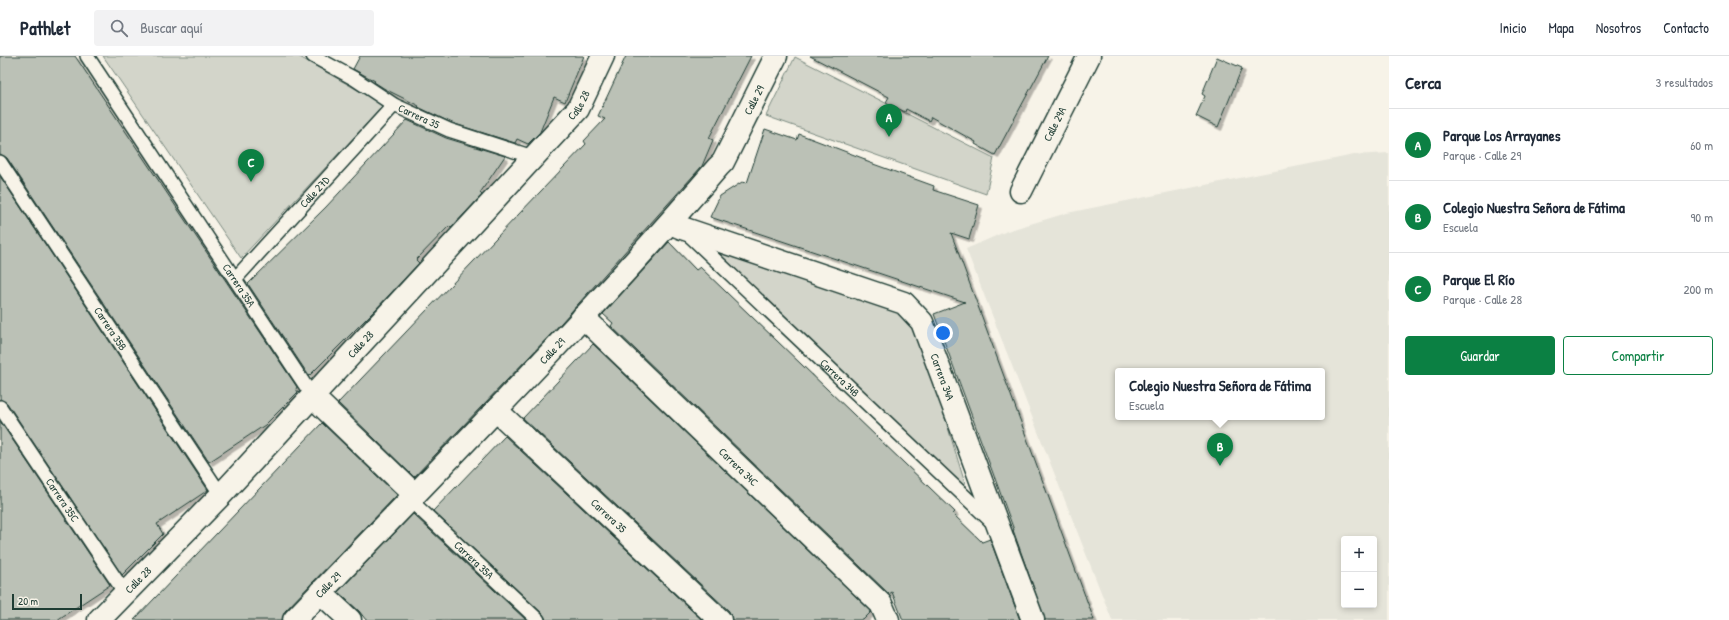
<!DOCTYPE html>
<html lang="es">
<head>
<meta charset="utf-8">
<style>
	body { margin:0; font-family:"Patrick Hand",sans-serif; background:#f2f2f3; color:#1f2937 }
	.controls { position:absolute; right:12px; bottom:12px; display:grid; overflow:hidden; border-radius:4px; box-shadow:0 2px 6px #0003 }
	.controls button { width:36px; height:36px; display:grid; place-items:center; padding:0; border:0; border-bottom:1px solid #e0e1e3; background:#fff; color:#1f2937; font:20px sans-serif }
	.scale { position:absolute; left:12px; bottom:10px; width:70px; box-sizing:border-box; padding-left:4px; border:2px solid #1f3d34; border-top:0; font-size:11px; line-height:14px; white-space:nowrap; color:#1f3d34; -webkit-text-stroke:3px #f7f3e8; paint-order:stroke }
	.you { position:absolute; left:943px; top:277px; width:14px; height:14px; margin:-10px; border:3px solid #fff; border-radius:50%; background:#1a73e8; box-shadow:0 0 0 6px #1a73e833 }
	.badge { display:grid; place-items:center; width:26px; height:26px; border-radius:50%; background:#0b8043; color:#fff; font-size:13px; font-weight:700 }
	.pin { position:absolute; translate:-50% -33px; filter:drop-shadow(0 1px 2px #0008) }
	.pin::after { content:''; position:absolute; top:21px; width:14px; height:12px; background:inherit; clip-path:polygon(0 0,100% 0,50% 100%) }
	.popup { position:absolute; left:1115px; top:312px; width:210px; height:52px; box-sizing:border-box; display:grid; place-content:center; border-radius:4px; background:#fff; filter:drop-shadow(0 1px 3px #0005); font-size:13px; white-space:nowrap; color:#747a83 }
	.popup b { font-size:15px; color:#1f2937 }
	.popup::after { content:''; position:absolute; left:50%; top:100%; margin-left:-8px; border:8px solid transparent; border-top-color:#fff }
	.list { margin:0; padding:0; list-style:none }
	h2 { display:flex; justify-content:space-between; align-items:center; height:52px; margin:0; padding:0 16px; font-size:17px }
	h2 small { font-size:13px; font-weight:400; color:#747a83 }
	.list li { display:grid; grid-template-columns:26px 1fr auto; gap:12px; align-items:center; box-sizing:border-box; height:72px; padding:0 16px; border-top:1px solid #e0e1e3 }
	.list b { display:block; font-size:15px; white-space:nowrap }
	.list p { margin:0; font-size:13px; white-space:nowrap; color:#747a83 }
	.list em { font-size:13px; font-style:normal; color:#747a83 }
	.actions { display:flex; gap:8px; padding:12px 16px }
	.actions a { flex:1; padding:9px 0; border:1px solid #0b8043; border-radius:4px; text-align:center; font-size:14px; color:#0b8043 }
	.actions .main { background:#0b8043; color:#fff }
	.icon { flex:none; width:22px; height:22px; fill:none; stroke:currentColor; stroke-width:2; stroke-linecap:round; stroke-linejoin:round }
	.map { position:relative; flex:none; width:1389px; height:564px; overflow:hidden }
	header { display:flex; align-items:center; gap:24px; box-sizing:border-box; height:56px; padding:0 20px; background:#fff; border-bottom:1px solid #e0e1e3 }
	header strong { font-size:19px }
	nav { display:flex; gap:22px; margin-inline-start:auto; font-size:14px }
	.search { width:280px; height:36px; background:#f2f2f3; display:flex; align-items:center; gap:10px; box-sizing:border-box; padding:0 14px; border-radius:4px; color:#747a83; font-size:15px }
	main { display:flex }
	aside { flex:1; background:#fff }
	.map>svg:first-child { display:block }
</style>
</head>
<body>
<header>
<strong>Pathlet</strong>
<div class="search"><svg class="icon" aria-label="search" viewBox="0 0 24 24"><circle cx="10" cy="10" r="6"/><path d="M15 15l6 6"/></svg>Buscar aquí</div>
<nav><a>Inicio</a><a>Mapa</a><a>Nosotros</a><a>Contacto</a></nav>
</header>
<main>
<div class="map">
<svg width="1389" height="564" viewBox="0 0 1389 564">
	<defs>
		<filter id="shadow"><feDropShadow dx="3.5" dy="3.5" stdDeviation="0" flood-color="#0004"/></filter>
	</defs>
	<rect width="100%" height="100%" fill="#f7f3e8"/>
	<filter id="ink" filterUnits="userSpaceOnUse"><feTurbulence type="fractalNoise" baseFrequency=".025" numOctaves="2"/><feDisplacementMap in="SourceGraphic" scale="8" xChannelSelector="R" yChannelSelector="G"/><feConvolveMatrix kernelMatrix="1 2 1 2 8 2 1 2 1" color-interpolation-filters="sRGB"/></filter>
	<g filter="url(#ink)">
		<path fill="#e5e4d9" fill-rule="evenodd" d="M1389 97V564H1112L966 193 1007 175 1067 157 1354 99ZM1118 315H1322V361H1118ZM1344 483H1374V549H1344Z"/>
		<g fill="#d3d5ca" stroke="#79897f">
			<path d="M103 0H298L384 49 241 202Z"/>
			<path d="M795 1 994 102 986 138 766 60Z"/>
			<path d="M706 189 899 252 917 270 967 434Z"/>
		</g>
		<g fill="#bbc1b6" stroke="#1f3d34" filter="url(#shadow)">
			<path d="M0 0H75L297 331 296 333 298 336 265 369 209 406 7 102 0 98Z"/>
			<path d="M360 0H584L565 46 554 41 540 76 528 88 517 83 515 87 452 67 418 51 419 50 385 33 374 26 375 25 353 13Z"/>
			<path d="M626 0H751L709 82 713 84 702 110 553 276 414 421 338 347 586 88 584 85 605 63 598 60Z"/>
			<path d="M810 0H1048L995 99 975 88 976 86 931 61 929 65 906 53 905 56 886 46 889 41Z"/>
			<path d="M1217 1 1242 12 1218 71 1196 60 1205 40 1202 38Z"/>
			<path d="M407 64 446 82 505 100 480 137 482 139 451 172 449 170 416 204 419 207 377 252 309 320 248 228 326 151Z"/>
			<path d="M765 73 797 84 799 78 865 103V105L934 130 933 134 979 149 969 183 951 177 1094 564H1045L1013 474H1014L934 258 965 246 710 161 720 140 742 126 747 127Z"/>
			<path d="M0 120 208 434 157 468 163 478 122 519 7 347 0 343Z"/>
			<path d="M669 186 696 214 700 211 955 456 953 458 982 486 990 483 1020 564H903L892 536 889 538 611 270 613 267 603 258Z"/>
			<path d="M593 288 871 555V556L863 564H732L729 555 523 362Z"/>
			<path d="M0 365 110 529 57 564H0Z"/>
			<path d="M322 367 397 439 285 555 282 564H134Z"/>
			<path d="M505 380 702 564H546L543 558 433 455Z"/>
			<path d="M413 458 526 564H366L359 555 338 536Z"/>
		</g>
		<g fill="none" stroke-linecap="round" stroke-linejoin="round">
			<g stroke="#1f3d34" stroke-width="16">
				<g id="service">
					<path id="s1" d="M87 0 313 341"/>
					<path id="s2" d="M313 0 355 23 394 49 414 58 449 74 533 101"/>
					<path id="s3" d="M0 106 221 439"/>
					<path id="s4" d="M688 178 993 467"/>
					<path id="s5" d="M235 223 394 49"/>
					<path id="s6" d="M0 351 125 537"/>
					<path id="s7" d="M409 443 538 564"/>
				</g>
			</g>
			<g stroke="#1f3d34" stroke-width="25">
				<g id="minor">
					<path id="s8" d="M1021 135 1089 0"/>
					<path id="s9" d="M670 167 682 172 904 247 922 266 1033 564"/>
					<path id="s10" d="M583 261 881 548 888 564"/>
					<path d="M313 341 414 438"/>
					<path id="s11" d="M497 355 720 564"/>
					<path d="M320 536 350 564"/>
					<path id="s12" d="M99 564 221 439 578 53 603 0"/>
				</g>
			</g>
			<g stroke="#1f3d34" stroke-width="25">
				<g id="tertiary">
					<path id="s13" d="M294 564C437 415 583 268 718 111L723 106 776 0"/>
				</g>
			</g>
			<use href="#service" stroke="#f7f3e8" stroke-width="13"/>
			<use href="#minor" stroke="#f7f3e8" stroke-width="22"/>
			<use href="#tertiary" stroke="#f7f3e8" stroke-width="22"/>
		</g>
	</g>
	<g text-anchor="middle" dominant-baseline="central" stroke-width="4" stroke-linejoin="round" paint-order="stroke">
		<g font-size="11" fill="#1f3d34" stroke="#f7f3e8">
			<text stroke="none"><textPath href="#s13" startOffset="697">Calle 29</textPath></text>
			<text stroke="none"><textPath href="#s12" startOffset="704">Calle 28</textPath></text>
			<text stroke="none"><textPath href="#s2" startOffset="122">Carrera 35</textPath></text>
			<text stroke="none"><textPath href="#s8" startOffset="75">Calle 29A</textPath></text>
			<text stroke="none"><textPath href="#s5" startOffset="118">Calle 27D</textPath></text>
			<text stroke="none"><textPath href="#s1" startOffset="275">Carrera 35A</textPath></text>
			<text stroke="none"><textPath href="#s3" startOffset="200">Carrera 35B</textPath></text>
			<text stroke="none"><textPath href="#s12" startOffset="380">Calle 28</textPath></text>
			<text stroke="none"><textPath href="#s13" startOffset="373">Calle 29</textPath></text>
			<text stroke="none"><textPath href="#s9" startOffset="332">Carrera 34A</textPath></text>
			<text stroke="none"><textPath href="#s4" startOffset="209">Carrera 34B</textPath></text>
			<text stroke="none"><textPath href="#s10" startOffset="216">Carrera 34C</textPath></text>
			<text stroke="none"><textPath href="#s6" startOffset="112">Carrera 35C</textPath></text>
			<text stroke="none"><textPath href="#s11" startOffset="153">Carrera 35</textPath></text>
			<text stroke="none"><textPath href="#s7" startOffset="89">Carrera 35A</textPath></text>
			<text stroke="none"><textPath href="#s12" startOffset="56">Calle 28</textPath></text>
			<text stroke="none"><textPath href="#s13" startOffset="49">Calle 29</textPath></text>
		</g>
	</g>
</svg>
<div class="controls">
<button>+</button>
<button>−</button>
</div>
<div class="scale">20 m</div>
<div class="you"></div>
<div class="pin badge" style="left:889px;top:81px">A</div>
<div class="pin badge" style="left:1220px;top:410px">B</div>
<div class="popup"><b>Colegio Nuestra Señora de Fátima</b>Escuela</div>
<div class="pin badge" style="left:251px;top:126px">C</div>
</div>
<aside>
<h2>Cerca<small>3 resultados</small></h2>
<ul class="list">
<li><span class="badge">A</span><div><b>Parque Los Arrayanes</b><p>Parque · Calle 29</p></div><em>60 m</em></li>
<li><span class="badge">B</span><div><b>Colegio Nuestra Señora de Fátima</b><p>Escuela</p></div><em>90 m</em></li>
<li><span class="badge">C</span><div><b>Parque El Río</b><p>Parque · Calle 28</p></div><em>200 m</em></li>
</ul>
<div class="actions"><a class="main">Guardar</a><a>Compartir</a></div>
</aside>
</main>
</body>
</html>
